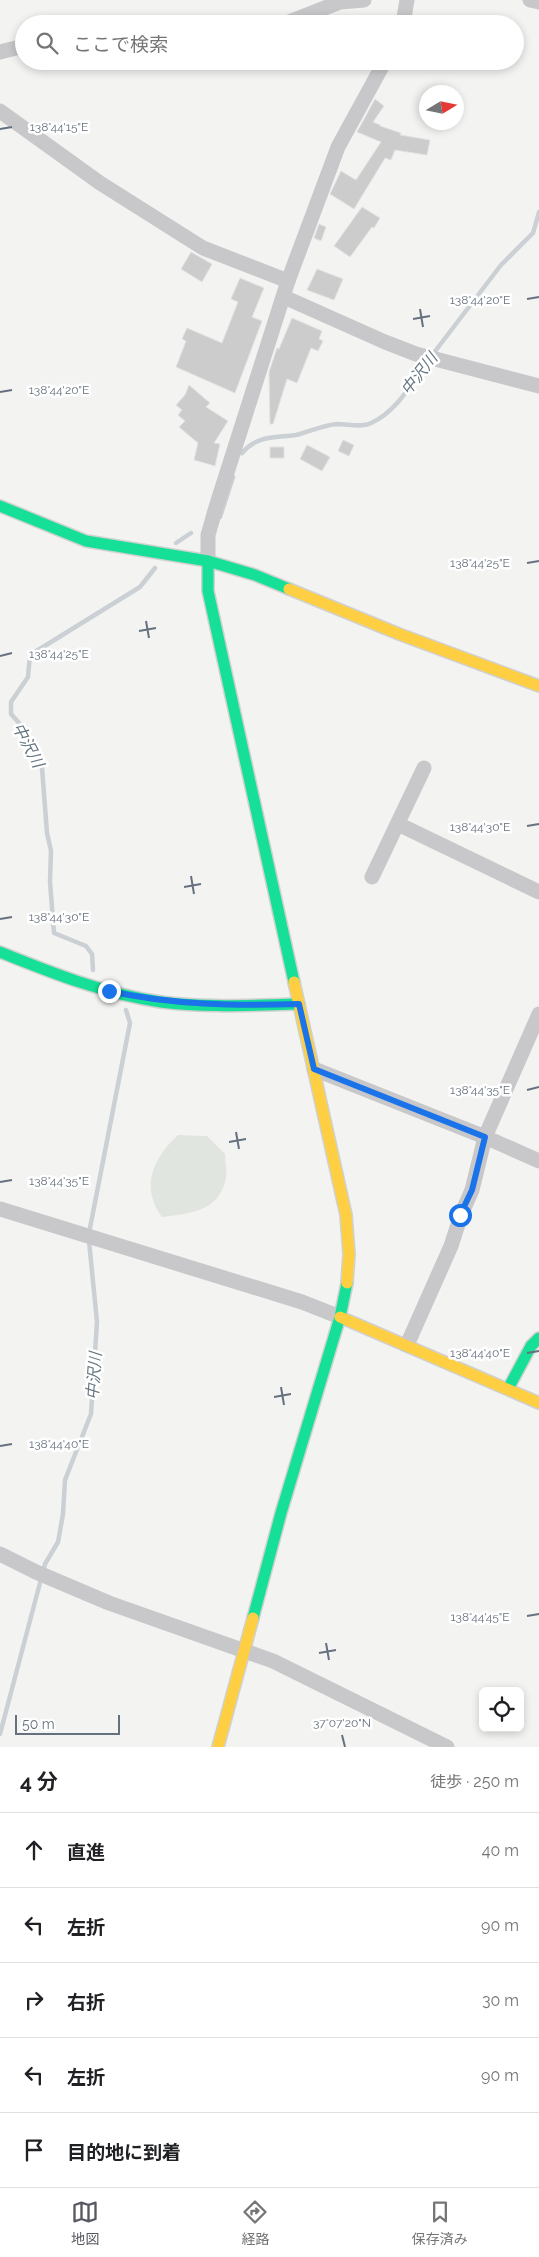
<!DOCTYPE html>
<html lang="ja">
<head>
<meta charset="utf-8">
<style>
	body { margin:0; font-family:Raleway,"Noto Sans JP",sans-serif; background:#f2f2f2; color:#202124 }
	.controls { position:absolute; right:15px; bottom:15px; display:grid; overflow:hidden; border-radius:8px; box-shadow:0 2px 8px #0003 }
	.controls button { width:45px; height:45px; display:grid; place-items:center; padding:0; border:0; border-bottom:1px solid #e0e0e0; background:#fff; color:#202124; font:25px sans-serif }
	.compass { position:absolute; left:419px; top:85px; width:45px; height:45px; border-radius:50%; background:#fff; box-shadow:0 2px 8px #0003; rotate:80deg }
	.scale { position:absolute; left:15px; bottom:12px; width:105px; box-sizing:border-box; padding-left:5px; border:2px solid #66717f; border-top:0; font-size:14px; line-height:18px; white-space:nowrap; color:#66717f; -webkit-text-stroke:4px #fff; paint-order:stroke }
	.stop { position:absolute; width:15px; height:15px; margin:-11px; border:4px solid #1a73e8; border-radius:50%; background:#fff }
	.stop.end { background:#1a73e8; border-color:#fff; box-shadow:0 1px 5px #0008 }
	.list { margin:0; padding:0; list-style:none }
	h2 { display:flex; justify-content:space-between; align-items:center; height:65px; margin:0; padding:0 20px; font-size:21px }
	h2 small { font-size:16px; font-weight:400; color:#757577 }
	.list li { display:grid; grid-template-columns:32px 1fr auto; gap:15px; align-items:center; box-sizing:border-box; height:75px; padding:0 20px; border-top:1px solid #e0e0e0 }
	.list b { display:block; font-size:19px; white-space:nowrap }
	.list em { font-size:16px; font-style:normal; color:#757577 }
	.icon { flex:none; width:28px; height:28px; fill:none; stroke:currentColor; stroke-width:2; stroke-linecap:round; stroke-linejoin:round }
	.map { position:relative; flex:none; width:539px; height:1747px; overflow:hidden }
	.search { position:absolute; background:#fff; box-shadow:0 2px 8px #0003; left:15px; right:15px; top:15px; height:55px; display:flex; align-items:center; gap:12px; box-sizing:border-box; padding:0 18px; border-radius:28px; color:#757577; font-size:19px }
	.sheet { height:440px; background:#fff }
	nav { display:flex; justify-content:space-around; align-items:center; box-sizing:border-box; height:70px; border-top:1px solid #e0e0e0; background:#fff; font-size:14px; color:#757577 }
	nav a { display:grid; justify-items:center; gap:2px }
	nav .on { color:#56595f }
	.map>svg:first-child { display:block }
</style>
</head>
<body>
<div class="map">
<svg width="539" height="1747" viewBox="0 0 539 1747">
	<rect width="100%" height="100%" fill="#f3f3f2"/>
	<path fill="#e1e5e0" d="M178 1135 207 1136 225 1154C225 1161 227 1170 226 1177 221 1211 189 1214 162 1217 140 1187 153 1158 178 1135Z"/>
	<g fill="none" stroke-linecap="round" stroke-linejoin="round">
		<g stroke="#cad0d4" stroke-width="4.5">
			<path d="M433 354 501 265 533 233 539 212"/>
			<path d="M242 453C257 435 275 438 296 435 309 432 323 425 337 424 348 424 361 428 371 423 396 412 413 382 429 360"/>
			<path d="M220 517 233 477"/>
			<path d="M176 543 191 533"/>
			<path d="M93 970 92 954 86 946 54 933 50 882 51 851 47 833 42 768 19 723 11 714V702L28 677 30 655 140 587 155 568"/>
			<path d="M89 1233 130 1023 126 1010"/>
			<path d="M0 1734 45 1564 58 1542 63 1514 65 1480 91 1414 97 1322 89 1241"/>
		</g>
	</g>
	<g fill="#cccccd" stroke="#e2e2e2">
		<path d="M375 99 384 106 373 122 380 125V126L401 133 400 135 430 140 427 155 395 150 391 160 385 158 354 209 330 194 341 171 356 180 381 142 357 132Z"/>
		<path d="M362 207 380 218 374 228 372 227 350 257 334 246Z"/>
		<path d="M319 224 326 227 321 241 314 238Z"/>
		<path d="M191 252 212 264 202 282 181 269Z"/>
		<path d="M317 269 343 279 334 300 307 290Z"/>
		<path d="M240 278 264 288 252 317 262 321 235 393 176 367 186 341 182 339 187 328 222 343 238 302 231 299Z"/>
		<path d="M292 318 322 331 319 339 323 341 318 351 311 348 297 383 287 379 273 424H270L269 372 277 348 279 349Z"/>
		<path d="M189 385 210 403 206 407 228 421 214 443 220 444 215 466 194 460 198 443 179 427 185 421 178 415 182 410 176 405 185 395Z"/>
		<path d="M343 440 354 445 349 456 338 451Z"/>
		<path d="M307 445 330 457 322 471 300 459Z"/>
		<rect x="270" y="447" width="14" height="11"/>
	</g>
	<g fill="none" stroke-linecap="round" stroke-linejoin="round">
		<g stroke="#d0d1d1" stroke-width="14">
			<g id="fast">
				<path d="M0 506 86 541 208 561 255 575 289 589"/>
				<path d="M208 561V591L294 982"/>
				<path d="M0 952C52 973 105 994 161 1002 207 1008 253 1005 299 1004"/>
				<path d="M508 1389 531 1346 539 1338"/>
				<path d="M253 1618 281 1513 340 1317 347 1283"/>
			</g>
		</g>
		<g stroke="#d0d1d1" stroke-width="14">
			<g id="slow">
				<path d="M289 589 399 634 539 686"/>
				<path d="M294 982 346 1215 349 1254 347 1283"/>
				<path d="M340 1317 539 1403"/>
				<path d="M218 1747 253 1618"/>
			</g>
		</g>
		<g stroke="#c8c8ca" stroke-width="15">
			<path d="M530 0 539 2"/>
			<path d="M284 24 340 2 364 0"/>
			<path d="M403 24 407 0"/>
			<path d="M0 52 24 46"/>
			<path d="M0 111 100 183 203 248 288 281"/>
			<path d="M284 297 385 342 416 354 539 386"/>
			<path d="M208 561V535L216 507 288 281 338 147 385 61"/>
			<path d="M398 824 539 892"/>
			<path d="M372 877 424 768"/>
			<path d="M314 1069 485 1137 539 1161"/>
			<path d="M0 1209 302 1302 340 1317"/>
			<path d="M407 1345 451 1246 461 1215 472 1190 485 1137 539 1014"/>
			<path d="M0 1554 36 1572 109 1603 273 1661 447 1747"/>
		</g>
		<use href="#fast" stroke="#16e098" stroke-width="11"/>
		<use href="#slow" stroke="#ffcf43" stroke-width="11"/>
	</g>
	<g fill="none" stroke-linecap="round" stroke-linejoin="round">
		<path stroke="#1a73e8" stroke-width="6" d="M109 991C172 1005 235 1006 299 1004L314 1069 485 1137 472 1190 460 1215"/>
	</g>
	<path fill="none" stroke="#66717f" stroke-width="2" d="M0 129 12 127M527 299 539 297M420 309 423 327M413 319 430 316M0 392 12 390M527 563 539 561M146 621 149 638M139 631 156 628M0 656 12 653M527 826 539 824M191 876 194 894M184 887 201 884M0 919 12 917M527 1090 539 1087M236 1132 239 1149M229 1142 246 1139M0 1182 12 1180M527 1353 539 1351M281 1387 284 1405M274 1397 291 1394M0 1446 12 1444M527 1616 539 1614M326 1643 329 1660M319 1653 336 1650M342 1735 345 1747"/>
	<g text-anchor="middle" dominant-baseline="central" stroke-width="5" stroke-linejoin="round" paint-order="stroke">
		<g font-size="16" font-style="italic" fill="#677883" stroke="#fff">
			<text transform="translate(419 374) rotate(-52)">中沢川</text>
			<text transform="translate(28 745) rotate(62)">中沢川</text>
			<text transform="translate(94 1376) rotate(-86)">中沢川</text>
		</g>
	</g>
	<g font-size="12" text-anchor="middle" fill="#66717f" stroke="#fff" stroke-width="5" stroke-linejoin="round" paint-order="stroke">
		<text x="59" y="131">138°44'15"E</text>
		<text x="480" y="304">138°44'20"E</text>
		<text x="59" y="394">138°44'20"E</text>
		<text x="480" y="567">138°44'25"E</text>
		<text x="59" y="658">138°44'25"E</text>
		<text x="480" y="831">138°44'30"E</text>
		<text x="59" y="921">138°44'30"E</text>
		<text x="480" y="1094">138°44'35"E</text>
		<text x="59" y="1185">138°44'35"E</text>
		<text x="480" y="1357">138°44'40"E</text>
		<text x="59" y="1448">138°44'40"E</text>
		<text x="480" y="1621">138°44'45"E</text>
		<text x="342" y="1727">37°07'20"N</text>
	</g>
</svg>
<div class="controls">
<button><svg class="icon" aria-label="locate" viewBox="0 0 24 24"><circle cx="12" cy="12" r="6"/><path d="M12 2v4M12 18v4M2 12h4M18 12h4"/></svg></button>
</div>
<svg class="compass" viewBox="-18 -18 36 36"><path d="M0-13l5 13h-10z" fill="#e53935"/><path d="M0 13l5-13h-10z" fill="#757577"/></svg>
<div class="scale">50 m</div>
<div class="stop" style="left:460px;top:1215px"></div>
<div class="stop end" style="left:109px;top:991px"></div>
<div class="search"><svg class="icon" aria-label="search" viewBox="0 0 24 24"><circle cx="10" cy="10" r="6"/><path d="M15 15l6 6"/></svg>ここで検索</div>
</div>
<section class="sheet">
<h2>4 分<small>徒歩 · 250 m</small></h2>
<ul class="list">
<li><svg class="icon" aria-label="ahead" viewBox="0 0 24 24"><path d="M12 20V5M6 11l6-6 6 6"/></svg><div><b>直進</b></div><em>40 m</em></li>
<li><svg class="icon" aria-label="left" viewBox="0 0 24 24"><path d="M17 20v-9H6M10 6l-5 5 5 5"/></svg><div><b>左折</b></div><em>90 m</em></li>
<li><svg class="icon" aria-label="right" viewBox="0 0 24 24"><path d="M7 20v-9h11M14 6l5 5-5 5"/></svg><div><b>右折</b></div><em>30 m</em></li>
<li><svg class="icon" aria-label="left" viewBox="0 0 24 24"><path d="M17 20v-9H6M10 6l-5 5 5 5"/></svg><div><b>左折</b></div><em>90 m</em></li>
<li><svg class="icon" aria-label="arrive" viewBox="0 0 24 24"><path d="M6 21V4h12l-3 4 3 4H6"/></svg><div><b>目的地に到着</b></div></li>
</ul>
</section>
<nav>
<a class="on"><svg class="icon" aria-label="map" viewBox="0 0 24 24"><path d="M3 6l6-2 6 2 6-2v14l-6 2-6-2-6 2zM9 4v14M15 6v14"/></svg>地図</a>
<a><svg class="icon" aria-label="directions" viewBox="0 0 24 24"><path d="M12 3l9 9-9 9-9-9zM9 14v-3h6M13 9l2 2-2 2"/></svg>経路</a>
<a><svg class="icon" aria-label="saved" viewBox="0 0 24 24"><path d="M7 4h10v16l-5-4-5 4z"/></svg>保存済み</a>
</nav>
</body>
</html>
